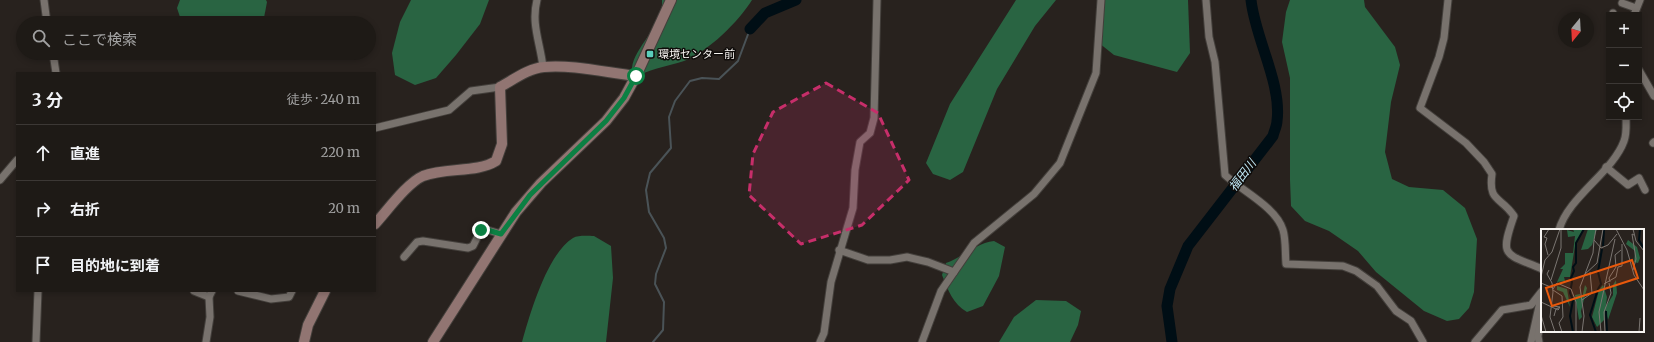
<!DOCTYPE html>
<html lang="ja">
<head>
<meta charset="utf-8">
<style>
	body { margin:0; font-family:Merriweather,"Noto Sans JP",serif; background:#26231f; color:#f1f3f6 }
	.controls { position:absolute; right:12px; top:12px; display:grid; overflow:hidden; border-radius:0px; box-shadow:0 2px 6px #0003 }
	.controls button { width:36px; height:36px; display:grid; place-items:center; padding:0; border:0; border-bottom:1px solid #3c3835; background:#1e1a16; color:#f1f3f6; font:20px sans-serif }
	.compass { position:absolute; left:1558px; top:12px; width:36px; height:36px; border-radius:50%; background:#1e1a16; box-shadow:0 2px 6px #0003; rotate:198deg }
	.stop { position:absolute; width:12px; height:12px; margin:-9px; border:3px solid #0b8043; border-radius:50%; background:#fff }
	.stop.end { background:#0b8043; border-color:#fff; box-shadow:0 1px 4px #0008 }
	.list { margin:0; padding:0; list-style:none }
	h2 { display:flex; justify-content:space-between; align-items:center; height:52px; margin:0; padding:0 16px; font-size:17px }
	h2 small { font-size:13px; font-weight:400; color:#a1a1a1 }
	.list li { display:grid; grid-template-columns:26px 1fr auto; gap:12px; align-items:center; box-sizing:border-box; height:56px; padding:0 16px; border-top:1px solid #3c3835 }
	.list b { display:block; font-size:15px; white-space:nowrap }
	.list em { font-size:13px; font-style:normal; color:#a1a1a1 }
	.icon { flex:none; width:22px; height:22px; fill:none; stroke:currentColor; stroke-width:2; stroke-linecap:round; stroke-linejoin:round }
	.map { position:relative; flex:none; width:1654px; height:342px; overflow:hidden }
	.search { position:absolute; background:#1e1a16; box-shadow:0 2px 6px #0003; left:16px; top:16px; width:360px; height:44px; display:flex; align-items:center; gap:10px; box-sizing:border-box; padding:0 14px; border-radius:22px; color:#a1a1a1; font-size:15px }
	.panel { position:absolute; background:#1e1a16; box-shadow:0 2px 6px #0003; left:16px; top:72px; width:360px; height:220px; border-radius:0px }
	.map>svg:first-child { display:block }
</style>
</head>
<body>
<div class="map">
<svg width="1654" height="342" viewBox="0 0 1654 342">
	<rect width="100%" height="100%" fill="#28221e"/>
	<g fill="#296442">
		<path d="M180 0H266L267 2 263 23H182L177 8Z"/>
		<path d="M411 0H489L480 24 456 55 436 78 415 85 395 75 392 53 400 22Z"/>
		<path d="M662 0H752C738 22 709 51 684 61 669 66 654 68 640 75L632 68C634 47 664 25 662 0Z"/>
		<path d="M1016 0H1056L1035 26 997 89 963 172 950 180 933 174 926 163 950 104Z"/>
		<path d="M1102 0H1188L1190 53 1177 72 1114 55 1099 43Z"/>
		<path d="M1290 0H1364L1365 7 1395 47 1400 65 1391 102 1385 152 1392 179 1409 187 1443 190 1465 208 1477 239 1474 292 1469 308 1459 319 1447 321 1424 311 1376 272 1358 251 1329 231 1305 221 1291 206 1290 180V78L1282 42 1286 12Z"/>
		<path d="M594 236 611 246 613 278 606 342H522C530 314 547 254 573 238 578 235 588 236 594 236Z"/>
		<path d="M994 241 1005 247 999 276 983 306 967 312C953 304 948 290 942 275L946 263C963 257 976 243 994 241Z"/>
		<path d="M1036 300 1066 301 1081 311 1078 325 1070 342H999L1014 317Z"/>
	</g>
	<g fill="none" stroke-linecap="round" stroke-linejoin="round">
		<path stroke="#4a5357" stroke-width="2" d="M653 342 663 330 664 302 655 284 656 274 666 248 664 238 649 212 646 190 650 173 671 148 669 117 675 101 690 81 702 78 719 79 738 61 750 29"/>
		<g stroke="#000e15" stroke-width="11">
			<path d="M750 29 765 13 796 0"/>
			<path d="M1172 342 1167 306 1170 289 1188 246 1273 136C1274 131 1277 126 1277 121 1282 84 1255 38 1251 0"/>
		</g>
		<g stroke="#433f3b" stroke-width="9">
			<g id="street">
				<path d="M44 0 47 23"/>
				<path d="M537 0C531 24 540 42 543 67"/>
				<path d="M1206 0 1209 37 1215 62 1225 175C1242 191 1276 207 1283 230 1286 240 1285 253 1286 264L1343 266 1356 271 1377 286 1396 311 1411 321 1423 342"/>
				<path d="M1448 0 1444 38 1439 57 1420 108 1466 143 1484 162 1492 174C1488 203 1501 196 1514 216 1499 258 1505 253 1542 269"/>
				<path d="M1622 3 1636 8"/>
				<path d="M1613 15V13"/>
				<path d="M1634 15 1640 0"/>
				<path d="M53 53 56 73"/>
				<path d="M1639 70 1654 96"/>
				<path d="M375 128 449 110 471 91 500 87"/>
				<path d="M1653 143 1654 142"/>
				<path d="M1606 167 1628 185 1639 178 1645 190"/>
				<path d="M0 180 17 160"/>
				<path d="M1559 230C1568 197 1613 172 1624 141 1627 133 1626 125 1626 117"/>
				<path d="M839 250 868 260H890L907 257 928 262 954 272"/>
				<path d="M404 257 417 242 423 241 468 248 473 246 481 230 484 229 501 234"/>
				<path d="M194 291 209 297"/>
				<path d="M238 291 271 299 289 297 292 291"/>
				<path d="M36 342 38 291"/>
				<path d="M206 342 210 317 209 297 212 291"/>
				<path d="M820 342 824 333 831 282 853 208 855 170 860 142 870 133 874 118 877 0"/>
				<path d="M922 342 941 291 974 243 1034 194 1060 163 1096 73 1101 0"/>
				<path d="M1475 342 1502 310 1531 305 1542 291"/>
				<path d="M1531 342 1542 293"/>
				<path d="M1539 342 1538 336 1542 315"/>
			</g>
		</g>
		<g stroke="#433f3b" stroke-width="12">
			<g id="secondary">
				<path d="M375 224C387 211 407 183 423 176 446 167 477 173 496 161L502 144 500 87C513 80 529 68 544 67 570 64 609 73 636 76"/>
				<path d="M304 342 308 325 325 291"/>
				<path d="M433 342 516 212 541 183 606 121 624 98 636 76 671 0"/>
			</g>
		</g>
		<use href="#street" stroke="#78726d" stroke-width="7"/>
		<use href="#secondary" stroke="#917572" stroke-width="10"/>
	</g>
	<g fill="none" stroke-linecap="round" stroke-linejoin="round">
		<path stroke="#0b8043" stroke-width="5" d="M481 230 484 229 501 234 530 195 606 121 624 98 636 76"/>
	</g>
	<path fill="#c72e6a" fill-opacity="0.2" stroke="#c72e6a" stroke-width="3" stroke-dasharray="8 5" stroke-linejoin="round" d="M826 83 878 113 909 180 862 225 801 244 749 195 753 154 773 112Z"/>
	<rect fill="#5bcebb" stroke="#0f0c0a" stroke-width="1.5" x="646" y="50" width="8" height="8" rx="2"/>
	<g text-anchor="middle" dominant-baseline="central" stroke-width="3" stroke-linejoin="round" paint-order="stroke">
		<g font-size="11" fill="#f7f4f1" stroke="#0f0c0a" text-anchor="start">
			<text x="658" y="54">環境センター前</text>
		</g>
		<g font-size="12" font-style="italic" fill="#c1e9f6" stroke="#0f0c0a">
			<text transform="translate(1242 175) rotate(-53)">福田川</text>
		</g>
	</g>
	<g transform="translate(1541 229)">
		<rect width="103" height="103" fill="#28221e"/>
		<path d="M32 0H42L34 17 29 48H23L24 52 16 53 22 40H19L24 35V24H32L34 7 27 8 26 1 33 3ZM47 0H56L51 16 47 20 40 21ZM87 11 96 18 99 29 97 34 93 33 94 22 85 15ZM75 51 76 64 67 91 64 79 72 66V56ZM44 56 46 59 40 82 41 88 38 91 34 66 39 65 41 69ZM62 56 66 68 63 91 56 98 51 88 58 61ZM16 57 26 60 29 78 22 63 16 61Z" fill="#296442"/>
		<path fill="none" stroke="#000e15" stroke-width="2" d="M99 0 98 11 103 20M62 17 63 1M57 60 60 55 57 43 61 20M65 82 66 103M32 103 29 87 32 71 29 64 31 53 30 49 33 42 32 38 35 34V14L43 0M55 103 49 86 57 60"/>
		<path fill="none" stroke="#7b7672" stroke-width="1" d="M55 0 53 11 60 19 67 16 76 5M75 0 86 21 93 46 103 61M92 0 95 12 103 22M7 26 4 15 6 9 3 8 8 0M8 41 6 45 11 54 12 63 9 88 14 103M92 41 95 30 91 5 93 6M43 46 56 34 62 0M0 48 4 31 11 23 19 0M10 51 20 19V1M69 53 68 49 75 38 74 26 80 21M0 54 12 59M63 55 75 48 77 38 81 37V15M12 60 16 54 30 60 35 73V103M12 61 21 67 22 88 18 94 21 103M41 71 51 64 49 43M0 73 15 80 13 87M12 77 19 78 18 79V80L17 81 15 80 19 78M0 86 5 103M41 103 43 87 39 58 52 24 53 11M60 103 58 83 74 10M64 103 63 83 70 64 68 54M98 103 99 89"/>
		<path fill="#e8590c" fill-opacity="0.15" stroke="#e8590c" stroke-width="2" d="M91 31 97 49 11 77 5 59Z"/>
		<rect width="103" height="103" fill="none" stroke="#f7f4f1" stroke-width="2"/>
	</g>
</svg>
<div class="controls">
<button>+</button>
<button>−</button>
<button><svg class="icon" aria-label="locate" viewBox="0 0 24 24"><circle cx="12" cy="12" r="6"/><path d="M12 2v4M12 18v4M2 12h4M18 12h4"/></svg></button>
</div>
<svg class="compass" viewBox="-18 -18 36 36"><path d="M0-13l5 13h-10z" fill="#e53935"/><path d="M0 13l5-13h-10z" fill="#a1a1a1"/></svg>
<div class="stop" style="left:636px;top:76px"></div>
<div class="stop end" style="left:481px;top:230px"></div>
<div class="search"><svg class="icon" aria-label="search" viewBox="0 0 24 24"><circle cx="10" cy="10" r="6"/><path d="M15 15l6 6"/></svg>ここで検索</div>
<section class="panel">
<h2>3 分<small>徒歩 · 240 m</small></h2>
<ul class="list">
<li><svg class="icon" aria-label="ahead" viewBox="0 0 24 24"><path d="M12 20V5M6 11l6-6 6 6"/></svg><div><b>直進</b></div><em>220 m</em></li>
<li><svg class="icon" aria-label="right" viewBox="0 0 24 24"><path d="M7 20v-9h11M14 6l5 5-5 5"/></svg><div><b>右折</b></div><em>20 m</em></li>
<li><svg class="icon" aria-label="arrive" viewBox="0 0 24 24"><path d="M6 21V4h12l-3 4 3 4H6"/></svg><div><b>目的地に到着</b></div></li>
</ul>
</section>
</div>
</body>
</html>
